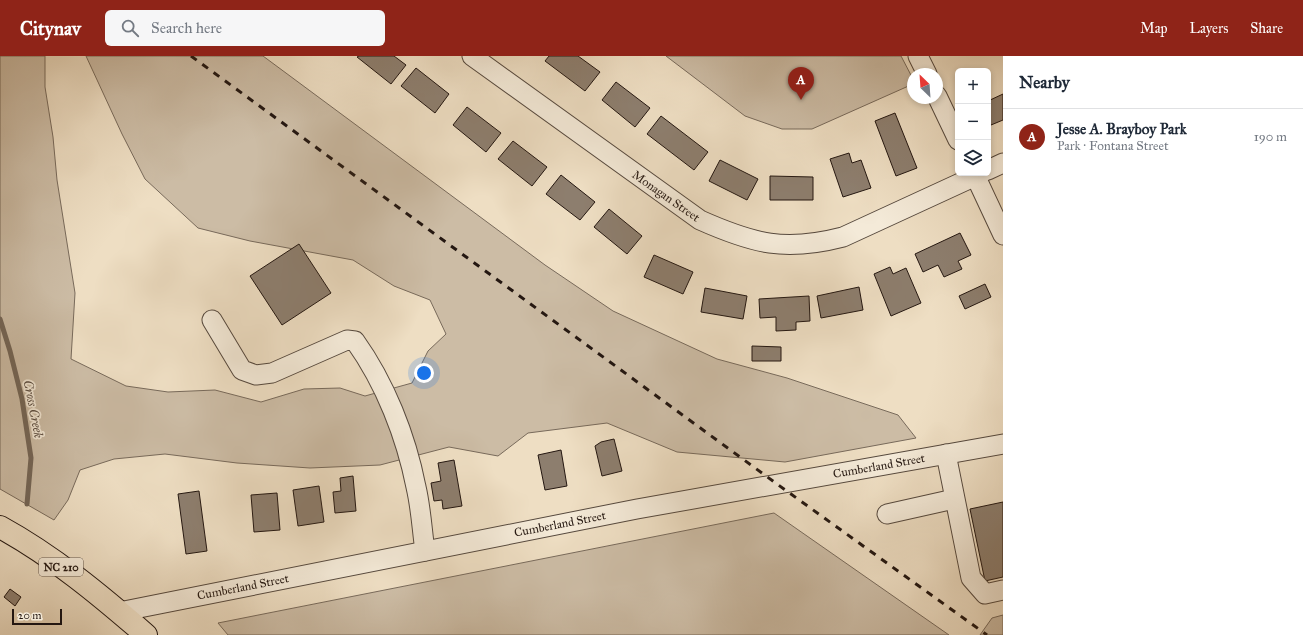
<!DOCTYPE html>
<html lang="en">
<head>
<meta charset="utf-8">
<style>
	body { margin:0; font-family:"IM FELL Great Primer",serif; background:#f6f6f7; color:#1f2937 }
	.controls { position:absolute; right:12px; top:12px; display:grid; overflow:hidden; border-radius:6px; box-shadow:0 2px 6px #0003 }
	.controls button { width:36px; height:36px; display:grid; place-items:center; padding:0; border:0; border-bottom:1px solid #e0e1e3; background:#fff; color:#1f2937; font:20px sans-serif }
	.compass { position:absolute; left:907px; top:12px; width:36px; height:36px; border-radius:50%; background:#fff; box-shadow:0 2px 6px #0003; rotate:335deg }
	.scale { position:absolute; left:12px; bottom:10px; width:50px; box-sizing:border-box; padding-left:4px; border:2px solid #241711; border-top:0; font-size:11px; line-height:14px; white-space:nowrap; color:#241711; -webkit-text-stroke:3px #f4ead8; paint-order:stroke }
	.you { position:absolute; left:424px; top:317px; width:14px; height:14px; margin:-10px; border:3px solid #fff; border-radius:50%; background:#1a73e8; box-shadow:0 0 0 6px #1a73e833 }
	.badge { display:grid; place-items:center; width:26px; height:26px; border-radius:50%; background:#8f2418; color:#fff; font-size:13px; font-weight:700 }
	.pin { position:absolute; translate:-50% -33px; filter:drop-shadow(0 1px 2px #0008) }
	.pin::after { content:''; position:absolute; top:21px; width:14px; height:12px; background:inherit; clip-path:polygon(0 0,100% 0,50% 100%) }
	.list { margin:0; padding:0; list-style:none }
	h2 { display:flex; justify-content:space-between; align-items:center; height:52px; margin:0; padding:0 16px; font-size:17px }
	h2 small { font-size:13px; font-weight:400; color:#747a83 }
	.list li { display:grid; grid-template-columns:26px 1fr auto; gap:12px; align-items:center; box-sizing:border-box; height:56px; padding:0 16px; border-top:1px solid #e0e1e3 }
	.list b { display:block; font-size:15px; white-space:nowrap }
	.list p { margin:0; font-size:13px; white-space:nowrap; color:#747a83 }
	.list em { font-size:13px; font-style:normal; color:#747a83 }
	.icon { flex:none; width:22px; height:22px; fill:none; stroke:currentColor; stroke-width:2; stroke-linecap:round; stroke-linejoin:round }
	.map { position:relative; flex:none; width:1003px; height:579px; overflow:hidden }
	header { display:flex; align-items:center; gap:24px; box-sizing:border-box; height:56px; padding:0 20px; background:#8f2418; color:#fff }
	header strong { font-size:19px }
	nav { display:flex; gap:22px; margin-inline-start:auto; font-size:14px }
	.search { width:280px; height:36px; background:#f6f6f7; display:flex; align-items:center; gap:10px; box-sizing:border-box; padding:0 14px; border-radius:6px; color:#747a83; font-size:15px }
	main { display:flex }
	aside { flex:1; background:#fff }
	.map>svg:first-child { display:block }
</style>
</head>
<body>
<header>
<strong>Citynav</strong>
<div class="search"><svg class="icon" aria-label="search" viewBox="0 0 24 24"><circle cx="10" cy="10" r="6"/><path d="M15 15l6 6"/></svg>Search here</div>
<nav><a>Map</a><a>Layers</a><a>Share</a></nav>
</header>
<main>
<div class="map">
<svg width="1003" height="579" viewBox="0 0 1003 579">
	<rect width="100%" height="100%" fill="#eedec3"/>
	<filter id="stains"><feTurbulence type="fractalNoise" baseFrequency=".005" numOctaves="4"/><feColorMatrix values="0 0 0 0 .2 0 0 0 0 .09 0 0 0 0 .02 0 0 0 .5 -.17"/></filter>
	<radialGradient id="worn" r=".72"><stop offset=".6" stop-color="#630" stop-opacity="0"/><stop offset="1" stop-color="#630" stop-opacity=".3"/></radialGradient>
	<g fill="#ccbca5" stroke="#786a5b">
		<path d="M0 0H45V31L53 81 57 124 75 237 71 303 126 330 168 336 215 334 261 346 304 333 340 332 365 340 412 327 428 295 446 278 430 244 394 230 353 204 250 185 198 172 145 123 122 78 86 0H263L545 209 613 255 717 303 787 322 898 359 916 382 785 406 677 396 607 367 528 377 498 400 449 391 380 409 310 412 237 407 165 398 114 403 80 414 68 444 54 464 0 433Z"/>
		<path d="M666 0H901L913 23V28L812 73H782L745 60Z"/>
		<path d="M774 457 949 579H228L218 567Z"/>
		<path d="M1003 559V579H980L992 562Z"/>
	</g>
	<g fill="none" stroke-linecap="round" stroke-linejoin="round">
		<path stroke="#746657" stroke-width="5" d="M0 263 10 295 22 343 31 402 27 448"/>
	</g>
	<g fill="#8d7e6e" stroke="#241711">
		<path d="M359 0H394L406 9 391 28 357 1Z"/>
		<path d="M549 0H578L600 16 585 35 545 5Z"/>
		<path d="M416 12 449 38 435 57 401 30Z"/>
		<path d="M616 26 650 52 635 71 602 44Z"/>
		<path d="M1003 38V64L991 69 988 63V45Z"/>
		<path d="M467 51 501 77 486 96 453 69Z"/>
		<path d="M895 57 917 112 896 120 875 65Z"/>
		<path d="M661 60 708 96 694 114 647 78Z"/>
		<path d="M513 85 547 111 532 130 498 103Z"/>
		<path d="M849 97 852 107 861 104 871 132 843 141 830 103Z"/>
		<path d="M720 104 758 123 747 144 709 125Z"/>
		<path d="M561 119 595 146 580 164 546 138Z"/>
		<path d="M770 120 813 121V144H770Z"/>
		<path d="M609 153 642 180 627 198 594 171Z"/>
		<path d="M960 177 971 199 958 205 962 213 944 221 938 209 923 216 915 198Z"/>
		<path d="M299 188 331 237 282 269 250 220Z"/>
		<path d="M654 199 693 216 683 238 644 221Z"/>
		<path d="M890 211 893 218 906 212 921 247 891 260 874 218Z"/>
		<path d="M985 228 991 241 965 253 959 240Z"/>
		<path d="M859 231 863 254 821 262 817 240Z"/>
		<path d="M705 232 747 240 743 263 701 256Z"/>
		<path d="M809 240 810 265 796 266V274L776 275V261L760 262 759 243Z"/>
		<path d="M752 290 781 291V305H752Z"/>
		<path d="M614 383 622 415 602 420 595 390 601 386Z"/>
		<path d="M561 394 567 430 545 434 538 399Z"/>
		<path d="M454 404 462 450 443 453 442 444 434 445 431 427 441 425 438 407Z"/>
		<path d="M353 420 356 455 335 457 333 436 341 435 340 422Z"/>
		<path d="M319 430 324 466 298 470 293 434Z"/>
		<path d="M199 435 207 495 186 498 178 438Z"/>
		<path d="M277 437 280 474 254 476 251 439Z"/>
		<path d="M1003 446V521L985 525 970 453Z"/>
		<path d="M10 533 21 541 15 550 4 541Z"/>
	</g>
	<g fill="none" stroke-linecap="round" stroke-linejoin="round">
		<g stroke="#56493e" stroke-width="21">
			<g id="minor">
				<path d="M472 0 700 164C754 188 785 196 843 181L982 117"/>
				<path d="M918 0 927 18"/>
				<path d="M937 40 958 84"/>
				<path d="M988 114 1003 107"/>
				<path d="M974 117 1003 179"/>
				<path d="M212 264 242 314 256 319 272 317 347 284 355 285C385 327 406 380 416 431 421 452 422 474 425 495"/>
				<path d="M946 398 971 522 985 538 1003 534"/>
				<path d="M887 458 954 443"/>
				<path d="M119 556 637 453 1003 388"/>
			</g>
		</g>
		<g stroke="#241711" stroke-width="24">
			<path id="major" d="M0 471C53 500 100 539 146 579"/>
		</g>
		<use href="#minor" stroke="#f4ead8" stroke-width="19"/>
		<use href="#major" stroke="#eedec3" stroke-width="22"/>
		<path stroke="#241711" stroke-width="3" stroke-dasharray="7 7" stroke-linecap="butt" d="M191 0 777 428 987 579"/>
	</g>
	<g text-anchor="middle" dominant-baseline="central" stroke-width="3.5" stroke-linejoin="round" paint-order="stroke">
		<rect fill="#f4ead8" stroke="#62564d" stroke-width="1" x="39" y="502" width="44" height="18" rx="3"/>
		<g font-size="11" font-weight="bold" fill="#241711">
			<text x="61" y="511">NC 210</text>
		</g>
		<g font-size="12" fill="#241711" stroke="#f4ead8">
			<text transform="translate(666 140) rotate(35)">Monagan Street</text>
			<text transform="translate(879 410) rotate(-10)">Cumberland Street</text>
			<text transform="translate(560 468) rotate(-11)">Cumberland Street</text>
			<text transform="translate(243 531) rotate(-11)">Cumberland Street</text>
		</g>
		<g font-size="13" font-style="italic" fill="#594b40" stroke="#f4ead8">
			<text transform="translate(33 353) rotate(79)">Cross Creek</text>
		</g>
	</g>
	<rect width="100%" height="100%" filter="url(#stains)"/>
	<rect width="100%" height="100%" fill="url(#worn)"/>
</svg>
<div class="controls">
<button>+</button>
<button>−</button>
<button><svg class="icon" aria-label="layers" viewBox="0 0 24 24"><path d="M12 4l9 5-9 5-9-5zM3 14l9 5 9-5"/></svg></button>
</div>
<svg class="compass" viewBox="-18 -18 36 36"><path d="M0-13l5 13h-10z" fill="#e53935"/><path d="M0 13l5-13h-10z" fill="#747a83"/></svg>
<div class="scale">20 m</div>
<div class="you"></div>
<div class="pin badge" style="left:801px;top:44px">A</div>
</div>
<aside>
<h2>Nearby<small></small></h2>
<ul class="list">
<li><span class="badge">A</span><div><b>Jesse A. Brayboy Park</b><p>Park · Fontana Street</p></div><em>190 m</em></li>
</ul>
</aside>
</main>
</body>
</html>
